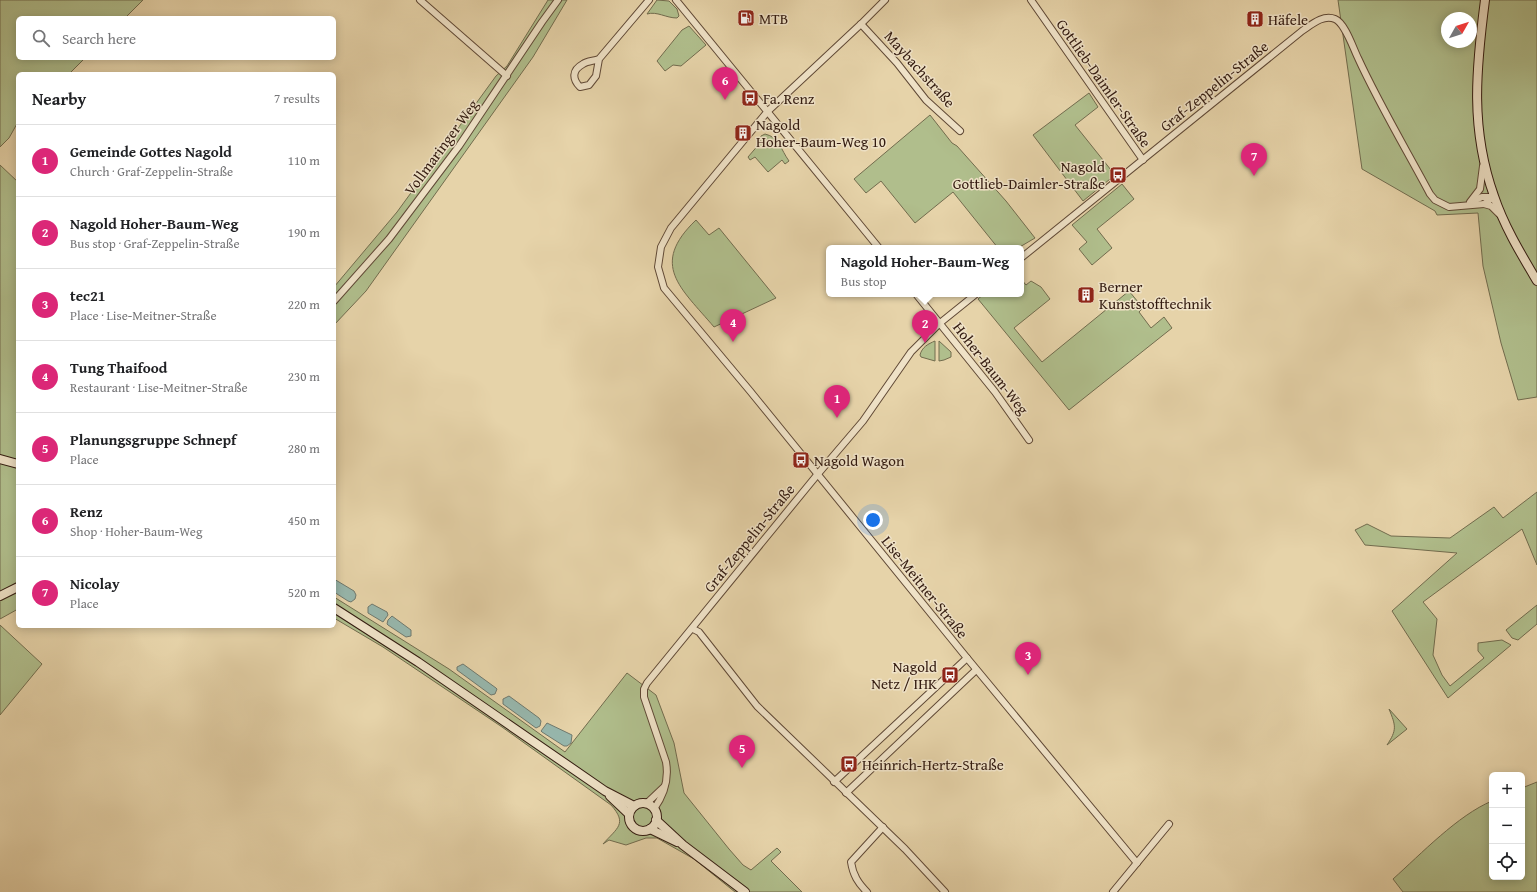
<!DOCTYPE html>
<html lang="en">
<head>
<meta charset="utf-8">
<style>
	body { margin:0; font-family:"Gentium Book Plus",serif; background:#f2f2f2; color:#202124 }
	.controls { position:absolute; right:12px; bottom:12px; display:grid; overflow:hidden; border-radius:6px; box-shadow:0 2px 10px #0003 }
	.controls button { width:36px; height:36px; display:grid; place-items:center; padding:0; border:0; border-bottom:1px solid #e0e0e0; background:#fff; color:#202124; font:20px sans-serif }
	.compass { position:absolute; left:1441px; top:12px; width:36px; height:36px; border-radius:50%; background:#fff; box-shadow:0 2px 10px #0003; rotate:51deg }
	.you { position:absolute; left:873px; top:520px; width:14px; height:14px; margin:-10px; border:3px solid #fff; border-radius:50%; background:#1a73e8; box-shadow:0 0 0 6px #1a73e833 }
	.badge { display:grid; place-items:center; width:26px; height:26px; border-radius:50%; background:#db2777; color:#fff; font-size:13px; font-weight:700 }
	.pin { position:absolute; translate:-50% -33px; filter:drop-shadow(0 1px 2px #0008) }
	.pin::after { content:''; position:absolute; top:21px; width:14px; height:12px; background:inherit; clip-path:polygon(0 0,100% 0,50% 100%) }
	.popup { position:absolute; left:826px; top:245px; width:198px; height:52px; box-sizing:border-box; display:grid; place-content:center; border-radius:6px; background:#fff; filter:drop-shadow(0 1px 3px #0005); font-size:13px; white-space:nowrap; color:#757577 }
	.popup b { font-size:15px; color:#202124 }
	.popup::after { content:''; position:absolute; left:50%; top:100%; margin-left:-8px; border:8px solid transparent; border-top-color:#fff }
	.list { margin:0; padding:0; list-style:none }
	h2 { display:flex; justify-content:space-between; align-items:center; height:52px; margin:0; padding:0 16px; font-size:17px }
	h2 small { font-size:13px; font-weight:400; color:#757577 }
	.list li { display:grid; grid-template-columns:26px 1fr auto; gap:12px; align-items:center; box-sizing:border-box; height:72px; padding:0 16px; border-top:1px solid #e0e0e0 }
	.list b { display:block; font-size:15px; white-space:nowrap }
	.list p { margin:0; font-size:13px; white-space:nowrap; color:#757577 }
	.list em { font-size:13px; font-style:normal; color:#757577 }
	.icon { flex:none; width:22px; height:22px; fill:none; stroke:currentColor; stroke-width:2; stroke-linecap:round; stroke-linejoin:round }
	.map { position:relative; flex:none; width:1537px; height:892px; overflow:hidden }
	.search { position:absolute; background:#fff; box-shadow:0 2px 10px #0003; left:16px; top:16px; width:320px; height:44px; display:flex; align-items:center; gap:10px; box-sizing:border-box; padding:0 14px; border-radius:6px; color:#757577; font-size:15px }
	.panel { position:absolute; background:#fff; box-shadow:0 2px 10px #0003; left:16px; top:72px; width:320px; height:556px; border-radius:6px }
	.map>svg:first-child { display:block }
</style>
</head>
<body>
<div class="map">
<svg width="1537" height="892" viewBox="0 0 1537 892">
	<rect width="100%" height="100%" fill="#e6d3a9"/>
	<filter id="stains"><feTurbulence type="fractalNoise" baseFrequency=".005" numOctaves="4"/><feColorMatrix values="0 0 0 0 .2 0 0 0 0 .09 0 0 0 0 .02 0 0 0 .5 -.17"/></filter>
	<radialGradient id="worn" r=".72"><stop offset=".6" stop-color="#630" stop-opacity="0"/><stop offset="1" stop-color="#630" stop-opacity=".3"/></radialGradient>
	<g fill="#b0be8c" stroke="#726c4e" fill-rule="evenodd">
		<path d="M0 0H143L125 18H18V58H85L69 74H18V122L9 138 0 147Z"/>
		<path d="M548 0H567L533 57 366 291 334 325V287L397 212 496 76 507 66Z"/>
		<path d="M657 0 669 1 677 9 679 16 677 18C666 18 657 11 647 14Z"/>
		<path d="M1338 0H1537V397L1518 400 1501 343 1483 266 1478 213 1437 215 1435 211 1362 169ZM1447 18H1471V42H1447Z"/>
		<path d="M689 26 706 45 681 66 673 65 665 71 657 61 682 30Z"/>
		<path d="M1089 93 1098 107 1075 125 1115 175 1083 201 1033 135Z"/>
		<path d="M930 115 952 143 957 146 1006 201 1035 238 1018 248H998L953 192 915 223 881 181 866 193 854 179Z"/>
		<path d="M765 134C779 137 781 150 789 161L785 164 782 160 768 172 755 157 750 160 748 157 760 143 761 136Z"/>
		<path d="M0 165 18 182V609L0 619Z"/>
		<path d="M1122 184 1134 199 1097 229 1112 248 1092 265 1079 249 1087 242 1072 225Z"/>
		<path d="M696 220 709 235 719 228 776 298 714 327C681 288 649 265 696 220Z"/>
		<path d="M1021 279 1026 285 1031 281 1041 287 1050 299 1014 328 1042 362 1129 291 1143 308 1139 312 1151 328 1164 317 1172 328 1069 410 978 299 984 294H1021Z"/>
		<path d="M935 341V361L921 357 920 355C922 347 928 344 935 341Z"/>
		<path d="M939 341 951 352V357L944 360 939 361Z"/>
		<path d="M1537 492V565L1522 529 1423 602 1437 619 1433 655 1442 675 1450 686 1484 658 1478 651V643L1502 640 1511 645 1448 698 1392 611 1457 553 1365 545 1355 530 1367 524 1391 536 1450 538 1494 507 1503 518Z"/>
		<path d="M334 597 449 669 565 752 627 673 656 695 674 743 684 793 729 849 743 865 751 870 777 848 781 852 771 861 802 892H735L694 859 657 838H646L626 845 609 840 603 844C617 828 628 824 611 805L502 727 383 647 334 618Z"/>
		<path d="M1537 605V624L1518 640 1512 638 1506 630Z"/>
		<path d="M0 625 42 664 0 715Z"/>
		<path d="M1389 709 1407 729 1387 745C1397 730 1396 726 1389 709Z"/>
		<path d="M1537 782V892H1403L1393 879C1421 854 1458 815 1492 801V877H1522V788Z"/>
	</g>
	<g fill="#97b7ad" stroke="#6f796e">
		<path d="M334 579 354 591 356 595 355 599 351 602 348 601 334 592Z"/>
		<path d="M372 604 387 612 388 615 383 622 368 613V607Z"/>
		<path d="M392 616 411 630V636L406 637 388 625 387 624 388 620Z"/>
		<path d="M463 664 496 688 497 689 495 694 491 695 457 670V667Z"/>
		<path d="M509 696 539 718 541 721 540 726 536 728 503 704V699Z"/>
		<path d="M547 723 572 735 571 743 567 746H564L542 732 541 731Z"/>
	</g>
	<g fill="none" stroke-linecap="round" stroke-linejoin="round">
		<g stroke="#604936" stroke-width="8">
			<g id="street">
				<path d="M420 0 507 76"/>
				<path d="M676 0 879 248"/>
				<path d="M885 0 861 24 768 111 671 228 661 247 658 267 664 288 750 391 967 658 1137 863"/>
				<path d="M1031 0 1143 160"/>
				<path d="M861 24 897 63 926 100 960 131"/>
				<path d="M599 59C594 61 587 61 583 64 572 70 572 79 580 87L589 85 596 76 599 59 649 0"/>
				<path d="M1473 201 1482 197H1494"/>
				<path d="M1470 202 1480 189 1483 166"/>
				<path d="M1484 204 1491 206 1499 214"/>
				<path d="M1021 258 1302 31C1311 25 1323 14 1335 19 1345 23 1353 48 1358 58 1379 104 1406 149 1430 194L1435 200 1449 207 1484 204 1494 197"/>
				<path d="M916 294 995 392 1029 440"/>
				<path d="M334 301 389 239 459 146 542 22 558 0"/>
				<path d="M693 629 699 632 757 706 905 849 945 892"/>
				<path d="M834 782 967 658"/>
				<path d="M846 793 976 670"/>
				<path d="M646 804 664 787"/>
				<path d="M654 809C664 795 669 779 666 762L644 697V689L647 683 817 475 863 421 911 352 940 323 976 294"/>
				<path d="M867 892C858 883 853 875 851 862L883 827"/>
				<path d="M1113 892 1169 824"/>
			</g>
		</g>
		<g stroke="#331b10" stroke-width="10">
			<g id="secondary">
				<path d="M1485 0C1476 69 1470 129 1494 196 1504 226 1521 254 1537 281"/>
				<path d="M0 459 18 464"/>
				<path d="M0 596 18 587"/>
				<path d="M334 608 418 662 605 791 634 806"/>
				<path d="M610 796 629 814"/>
				<circle cx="643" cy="817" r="14"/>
				<path d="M656 820 683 845 745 892"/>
				<path d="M650 829 677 842"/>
			</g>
		</g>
		<use href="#street" stroke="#efe2c7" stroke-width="6"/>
		<use href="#secondary" stroke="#efe2c7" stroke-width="8"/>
	</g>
	<defs>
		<g id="fuel-square" transform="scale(0.9)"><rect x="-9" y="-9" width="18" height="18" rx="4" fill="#8f2418" stroke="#efe2c7"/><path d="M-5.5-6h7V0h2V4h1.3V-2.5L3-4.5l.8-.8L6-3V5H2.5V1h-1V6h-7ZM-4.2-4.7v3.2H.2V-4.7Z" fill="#fff"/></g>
		<g id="building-square" transform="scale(0.9)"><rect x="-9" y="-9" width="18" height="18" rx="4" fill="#8f2418" stroke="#efe2c7"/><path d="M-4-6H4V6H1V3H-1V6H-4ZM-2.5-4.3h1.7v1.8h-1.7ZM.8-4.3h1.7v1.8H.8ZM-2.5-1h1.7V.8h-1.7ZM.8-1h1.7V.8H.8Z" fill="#fff"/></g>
		<g id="bus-square" transform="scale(0.9)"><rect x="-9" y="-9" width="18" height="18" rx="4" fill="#8f2418" stroke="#efe2c7"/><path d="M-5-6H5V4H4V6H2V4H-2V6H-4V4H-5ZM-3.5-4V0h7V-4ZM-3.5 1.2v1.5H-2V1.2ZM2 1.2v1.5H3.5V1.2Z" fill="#fff"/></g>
	</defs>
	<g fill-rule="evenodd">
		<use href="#fuel-square" x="746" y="18"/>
		<use href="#building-square" x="1255" y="19"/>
		<use href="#bus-square" x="750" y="98"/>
		<use href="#building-square" x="743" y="133"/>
		<use href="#bus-square" x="1118" y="175"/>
		<use href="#building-square" x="1086" y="295"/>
		<use href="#bus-square" x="801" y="460"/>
		<use href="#bus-square" x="950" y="675"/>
		<use href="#bus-square" x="849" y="764"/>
	</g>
	<g text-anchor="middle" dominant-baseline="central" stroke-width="3" stroke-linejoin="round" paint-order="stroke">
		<g font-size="15" fill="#331b10" stroke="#efe2c7" text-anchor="start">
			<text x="759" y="18">MTB</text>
			<text x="1268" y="19">Häfele</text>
			<text x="763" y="98">Fa. Renz</text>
			<text x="756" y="124">Nagold<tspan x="756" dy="17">Hoher-Baum-Weg 10</tspan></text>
			<text x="1105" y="166" text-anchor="end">Nagold<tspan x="1105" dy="17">Gottlieb-Daimler-Straße</tspan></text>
			<text x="1099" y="286">Berner<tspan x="1099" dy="17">Kunststofftechnik</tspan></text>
			<text x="814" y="460">Nagold Wagon</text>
			<text x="937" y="666" text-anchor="end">Nagold<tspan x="937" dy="17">Netz / IHK</tspan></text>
			<text x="862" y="764">Heinrich-Hertz-Straße</text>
		</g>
		<g font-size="15" fill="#331b10" stroke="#efe2c7">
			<text transform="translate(920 69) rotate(48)">Maybachstraße</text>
			<text transform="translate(1104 83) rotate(55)">Gottlieb-Daimler-Straße</text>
			<text transform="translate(1214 86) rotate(-39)">Graf-Zeppelin-Straße</text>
			<text transform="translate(441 147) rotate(-54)">Vollmaringer Weg</text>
			<text transform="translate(991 368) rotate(52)">Hoher-Baum-Weg</text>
			<text transform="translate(749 538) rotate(-51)">Graf-Zeppelin-Straße</text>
			<text transform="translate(925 587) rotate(51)">Lise-Meitner-Straße</text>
		</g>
	</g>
	<rect width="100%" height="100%" filter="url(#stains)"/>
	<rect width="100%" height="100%" fill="url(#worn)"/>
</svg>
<div class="controls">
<button>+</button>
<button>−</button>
<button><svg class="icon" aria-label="locate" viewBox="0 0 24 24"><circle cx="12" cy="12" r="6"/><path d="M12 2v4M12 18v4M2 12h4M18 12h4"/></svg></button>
</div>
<svg class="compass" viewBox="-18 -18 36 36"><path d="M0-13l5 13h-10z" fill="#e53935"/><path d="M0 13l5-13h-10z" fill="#757577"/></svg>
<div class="you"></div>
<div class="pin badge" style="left:837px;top:418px">1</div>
<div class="pin badge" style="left:925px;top:343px">2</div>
<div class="popup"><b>Nagold Hoher-Baum-Weg</b>Bus stop</div>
<div class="pin badge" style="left:1028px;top:675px">3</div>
<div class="pin badge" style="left:733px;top:342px">4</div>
<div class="pin badge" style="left:742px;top:768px">5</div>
<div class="pin badge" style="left:725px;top:100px">6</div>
<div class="pin badge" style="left:1254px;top:176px">7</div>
<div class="search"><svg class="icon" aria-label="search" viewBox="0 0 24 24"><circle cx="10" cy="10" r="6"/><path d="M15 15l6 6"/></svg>Search here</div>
<section class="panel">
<h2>Nearby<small>7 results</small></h2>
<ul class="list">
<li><span class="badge">1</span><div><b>Gemeinde Gottes Nagold</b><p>Church · Graf-Zeppelin-Straße</p></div><em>110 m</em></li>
<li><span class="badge">2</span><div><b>Nagold Hoher-Baum-Weg</b><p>Bus stop · Graf-Zeppelin-Straße</p></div><em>190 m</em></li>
<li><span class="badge">3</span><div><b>tec21</b><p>Place · Lise-Meitner-Straße</p></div><em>220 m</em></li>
<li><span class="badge">4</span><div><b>Tung Thaifood</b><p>Restaurant · Lise-Meitner-Straße</p></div><em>230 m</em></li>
<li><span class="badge">5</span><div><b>Planungsgruppe Schnepf</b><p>Place</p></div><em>280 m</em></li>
<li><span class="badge">6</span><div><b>Renz</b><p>Shop · Hoher-Baum-Weg</p></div><em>450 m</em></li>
<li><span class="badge">7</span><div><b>Nicolay</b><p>Place</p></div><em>520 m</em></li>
</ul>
</section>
</div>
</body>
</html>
